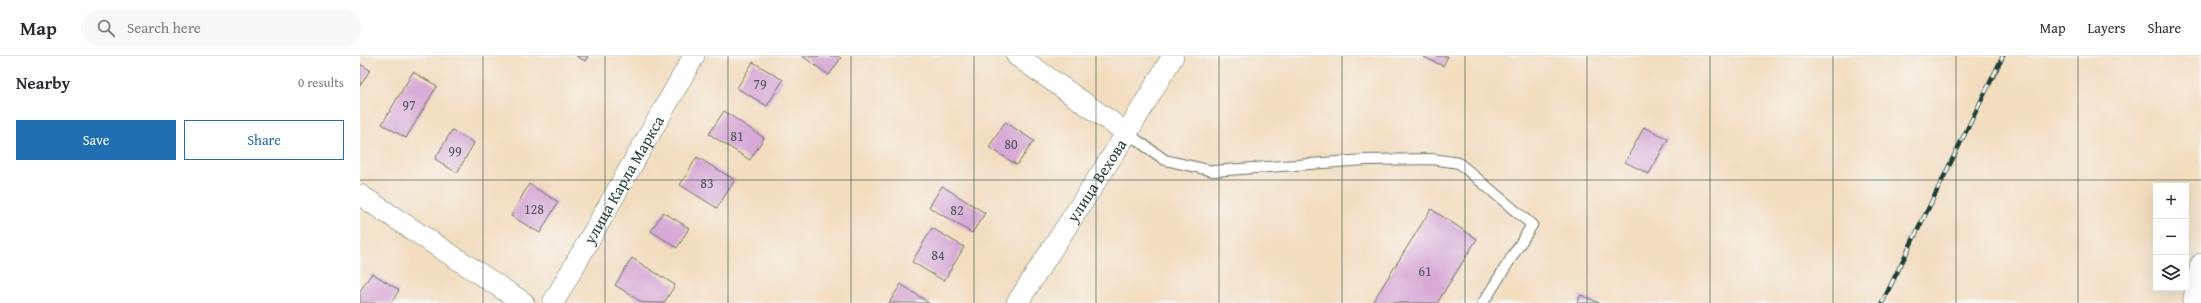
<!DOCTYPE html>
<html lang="en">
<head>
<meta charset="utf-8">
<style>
	body { margin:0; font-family:"Gentium Book Plus",serif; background:#f7f7f7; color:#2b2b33 }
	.controls { position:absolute; right:12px; bottom:12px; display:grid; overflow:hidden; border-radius:0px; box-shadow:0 4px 16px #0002 }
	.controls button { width:36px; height:36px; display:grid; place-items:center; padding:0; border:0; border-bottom:1px solid #e1e1e2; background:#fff; color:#2b2b33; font:20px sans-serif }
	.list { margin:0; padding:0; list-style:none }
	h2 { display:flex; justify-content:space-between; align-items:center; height:52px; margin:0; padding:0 16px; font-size:17px }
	h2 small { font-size:13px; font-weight:400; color:#7c7c81 }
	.actions { display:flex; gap:8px; padding:12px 16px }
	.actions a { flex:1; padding:9px 0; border:1px solid #1f6fb2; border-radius:0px; text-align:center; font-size:14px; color:#1f6fb2 }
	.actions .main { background:#1f6fb2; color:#fff }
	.icon { flex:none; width:22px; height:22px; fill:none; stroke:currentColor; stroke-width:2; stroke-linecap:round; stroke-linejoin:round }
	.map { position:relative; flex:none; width:1841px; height:247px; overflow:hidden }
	header { display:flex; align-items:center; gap:24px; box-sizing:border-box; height:56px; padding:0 20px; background:#fff; border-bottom:1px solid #e1e1e2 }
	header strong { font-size:19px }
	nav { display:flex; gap:22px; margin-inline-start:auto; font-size:14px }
	.search { width:280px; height:36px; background:#f7f7f7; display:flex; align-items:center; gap:10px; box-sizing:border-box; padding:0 14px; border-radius:22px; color:#7c7c81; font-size:15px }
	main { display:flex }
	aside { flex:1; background:#fff }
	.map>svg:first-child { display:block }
</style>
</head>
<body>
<header>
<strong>Map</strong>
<div class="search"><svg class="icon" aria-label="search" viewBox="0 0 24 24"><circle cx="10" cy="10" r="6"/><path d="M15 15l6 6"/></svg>Search here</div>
<nav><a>Map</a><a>Layers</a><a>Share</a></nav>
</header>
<main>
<aside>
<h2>Nearby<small>0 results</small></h2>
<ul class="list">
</ul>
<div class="actions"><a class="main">Save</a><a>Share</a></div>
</aside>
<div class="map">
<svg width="1841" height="247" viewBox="0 0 1841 247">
	<rect width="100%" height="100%" fill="#f6f6f2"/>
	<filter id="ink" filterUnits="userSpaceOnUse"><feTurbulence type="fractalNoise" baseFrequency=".025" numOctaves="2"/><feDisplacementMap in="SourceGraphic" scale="8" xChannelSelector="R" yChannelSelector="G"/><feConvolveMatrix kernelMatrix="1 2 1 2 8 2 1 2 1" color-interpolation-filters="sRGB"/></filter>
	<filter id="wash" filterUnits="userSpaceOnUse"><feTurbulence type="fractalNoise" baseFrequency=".012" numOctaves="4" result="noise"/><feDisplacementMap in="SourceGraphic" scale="16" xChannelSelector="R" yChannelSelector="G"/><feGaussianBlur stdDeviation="0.9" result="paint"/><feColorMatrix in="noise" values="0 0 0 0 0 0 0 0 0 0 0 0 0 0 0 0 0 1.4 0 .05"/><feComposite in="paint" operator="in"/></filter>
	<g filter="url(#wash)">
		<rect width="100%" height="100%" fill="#f3ddbf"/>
		<g id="blocks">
			<g fill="#d7a9d6">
				<path d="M216 0H228L225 5Z"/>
				<path d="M442 0H478L481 2 469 19Z"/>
				<path d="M1062 0H1088L1083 10Z"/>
				<path d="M393 6 423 24 407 50 377 32Z"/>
				<path d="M0 8 10 14 0 30Z"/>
				<path d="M53 16 77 30 46 82 22 68Z"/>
				<path d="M364 55 404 82 390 104 349 78Z"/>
				<path d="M645 66 674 85 657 109 629 91Z"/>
				<path d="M1284 71 1308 83 1289 118 1265 106Z"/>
				<path d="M92 74 114 87 97 117 75 103Z"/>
				<path d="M337 101 375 124 357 152 320 129Z"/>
				<path d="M169 128 198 146 180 177 151 160Z"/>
				<path d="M582 130 625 157 612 177 569 151Z"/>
				<path d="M1071 153 1117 183 1077 247H1012Z"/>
				<path d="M303 156 329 172 317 192 291 175Z"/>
				<path d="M572 172 604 191 584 225 552 206Z"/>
				<path d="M272 202 315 229 304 247H283L255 229Z"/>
				<path d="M12 217 39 234 31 247H0V235Z"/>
				<path d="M541 228 569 247H529Z"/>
				<path d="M1221 239 1239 247H1217Z"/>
			</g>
		</g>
	</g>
	<g filter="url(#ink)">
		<use href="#blocks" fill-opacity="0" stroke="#697565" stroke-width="1"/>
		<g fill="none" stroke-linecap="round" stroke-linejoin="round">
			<g stroke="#697565" stroke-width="12">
				<path id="lane" d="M767 77 805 104 853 115 1005 104 1072 103 1099 107 1172 169 1123 247"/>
			</g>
			<g stroke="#697565" stroke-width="22">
				<g id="street">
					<path d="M657 0 767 77"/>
					<path d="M0 139 164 247"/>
					<path id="s1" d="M193 247 334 0"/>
					<path id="s2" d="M657 247 767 77 813 0"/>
					<path d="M1833 247 1841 208"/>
				</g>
			</g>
			<use href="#lane" stroke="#fff" stroke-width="10"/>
			<use href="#street" stroke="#fff" stroke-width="21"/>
			<g stroke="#1f3d34" stroke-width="4.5">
				<path id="rail" d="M1522 247 1643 0"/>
			</g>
			<use href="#rail" stroke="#f6f6f2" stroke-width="3" stroke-dasharray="9" stroke-linecap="butt"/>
		</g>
	</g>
	<path fill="none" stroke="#1f3d34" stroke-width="1" stroke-opacity="0.55" d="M123 0V247M245 0V247M368 0V247M491 0V247M614 0V247M736 0V247M859 0V247M982 0V247M1105 0V247M1227 0V247M1350 0V247M1473 0V247M1596 0V247M1718 0V247M0 124H1841"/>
	<g text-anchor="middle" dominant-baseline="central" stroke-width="3.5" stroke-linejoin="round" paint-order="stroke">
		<g font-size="14" fill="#4d585c">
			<text x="400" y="28">79</text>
			<text x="49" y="49">97</text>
			<text x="377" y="80">81</text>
			<text x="651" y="88">80</text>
			<text x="95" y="95">99</text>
			<text x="347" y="127">83</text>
			<text x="174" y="153">128</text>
			<text x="597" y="154">82</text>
			<text x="578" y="199">84</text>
			<text x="1065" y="215">61</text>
		</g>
		<g font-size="16" fill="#1f3d34" stroke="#f6f6f2">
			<text stroke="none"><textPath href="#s1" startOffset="142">улица Карла Маркса</textPath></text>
			<text stroke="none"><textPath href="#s2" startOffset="146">улица Вехова</textPath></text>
		</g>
	</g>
</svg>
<div class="controls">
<button>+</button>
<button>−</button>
<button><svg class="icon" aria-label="layers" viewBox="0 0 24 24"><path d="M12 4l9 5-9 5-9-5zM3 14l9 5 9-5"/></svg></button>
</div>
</div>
</main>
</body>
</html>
